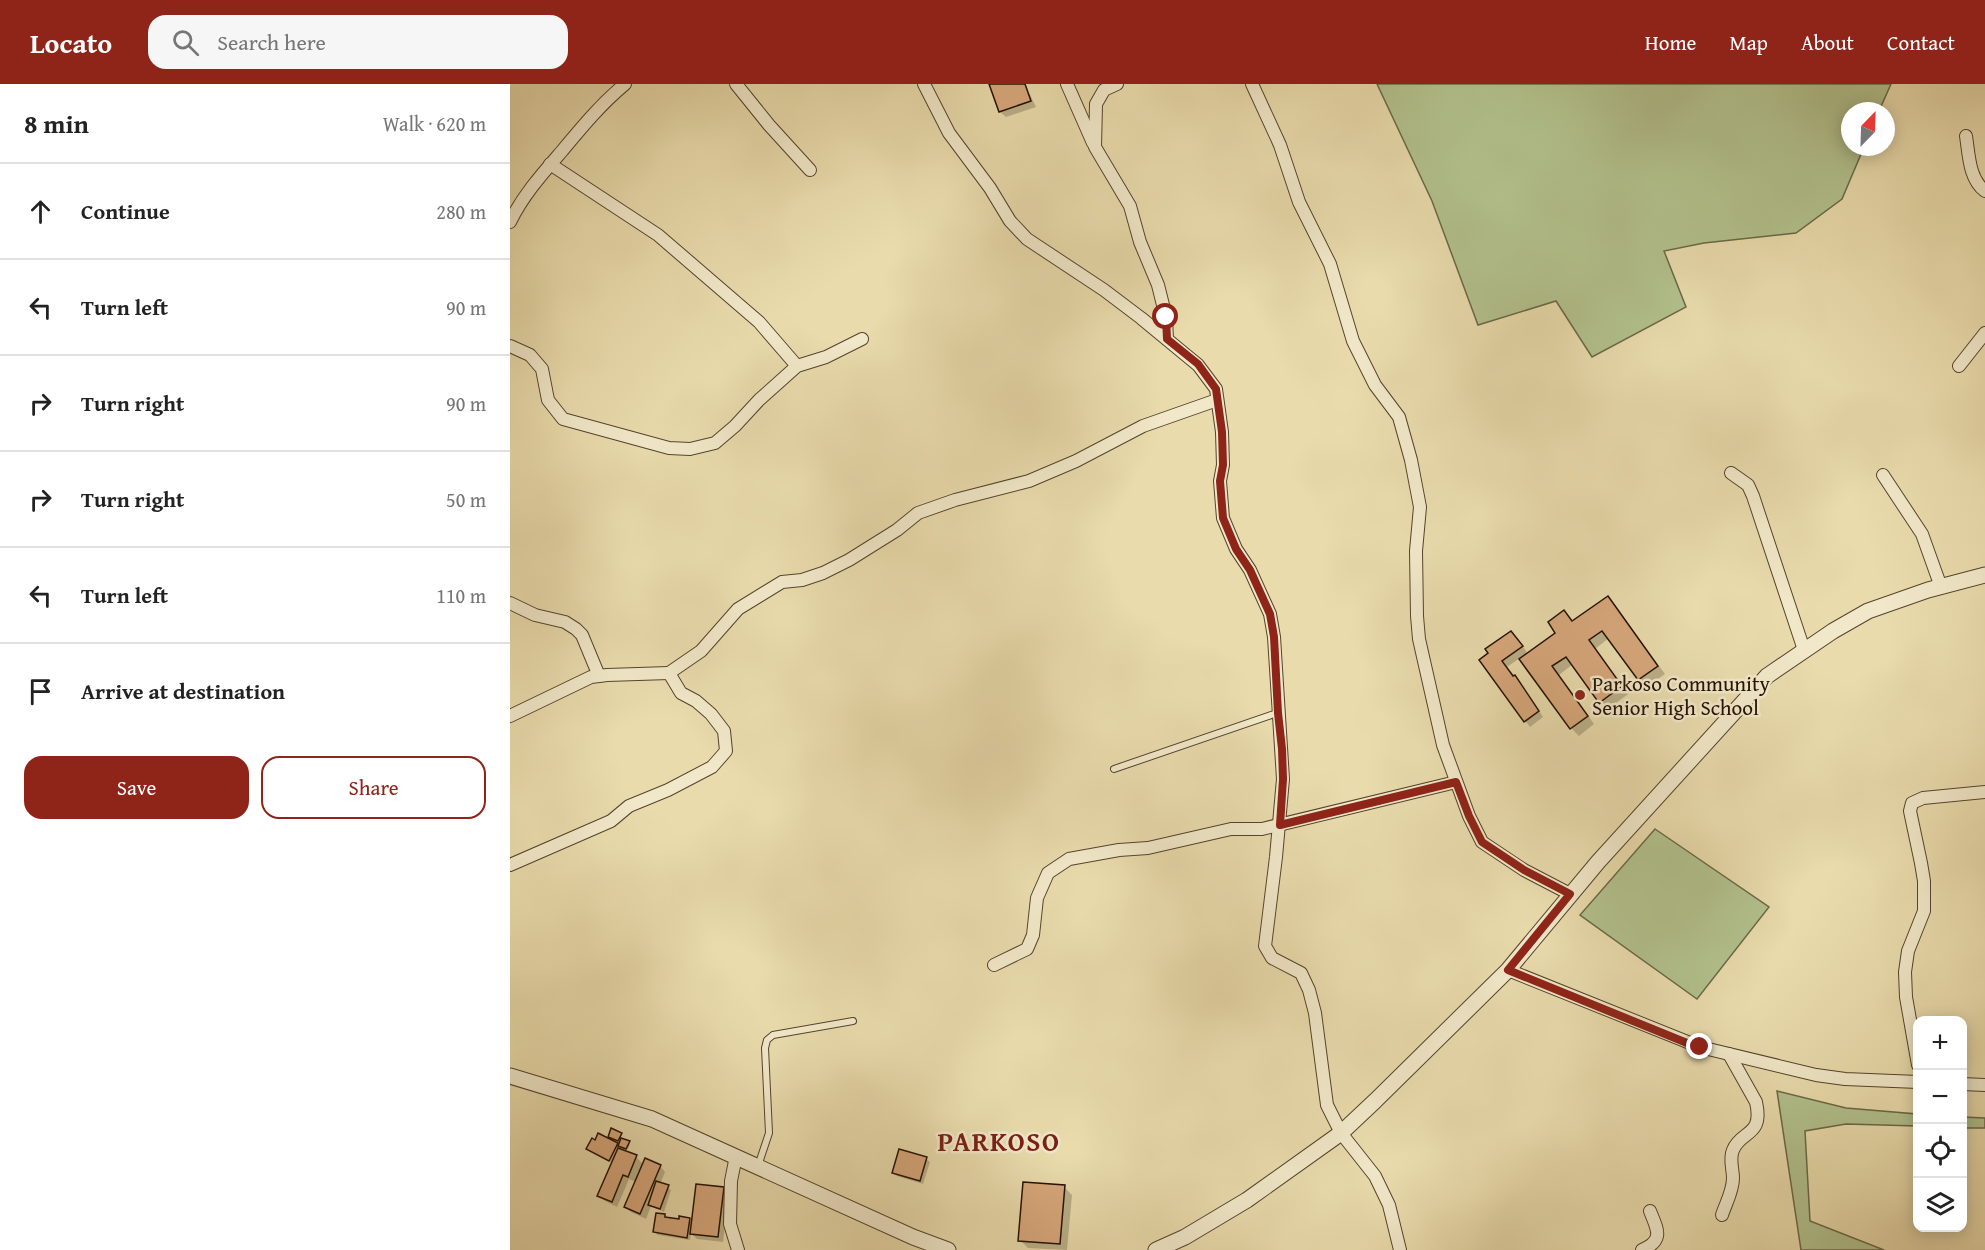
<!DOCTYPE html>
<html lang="en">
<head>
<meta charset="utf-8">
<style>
	body { margin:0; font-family:"Gentium Book Plus",serif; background:#f6f6f6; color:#222 }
	.controls { position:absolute; right:18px; bottom:18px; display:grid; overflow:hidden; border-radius:12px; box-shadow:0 3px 15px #0003 }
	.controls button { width:54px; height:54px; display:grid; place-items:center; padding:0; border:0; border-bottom:2px solid #e0e0e0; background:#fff; color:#222; font:30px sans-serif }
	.compass { position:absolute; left:1331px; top:18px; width:54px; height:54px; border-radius:50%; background:#fff; box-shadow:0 3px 15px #0003; rotate:23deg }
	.stop { position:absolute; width:18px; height:18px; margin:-14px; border:4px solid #8f2418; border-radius:50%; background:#fff }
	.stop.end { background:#8f2418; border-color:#fff; box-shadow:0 2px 6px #0008 }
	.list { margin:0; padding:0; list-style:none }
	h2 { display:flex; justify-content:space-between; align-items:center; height:78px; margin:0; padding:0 24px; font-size:26px }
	h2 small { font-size:20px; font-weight:400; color:#767676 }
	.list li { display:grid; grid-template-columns:39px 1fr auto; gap:18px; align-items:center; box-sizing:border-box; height:96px; padding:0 24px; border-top:2px solid #e0e0e0 }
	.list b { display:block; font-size:22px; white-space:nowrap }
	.list em { font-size:20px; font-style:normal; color:#767676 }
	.actions { display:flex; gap:12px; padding:18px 24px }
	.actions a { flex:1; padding:14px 0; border:2px solid #8f2418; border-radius:18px; text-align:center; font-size:21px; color:#8f2418 }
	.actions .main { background:#8f2418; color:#fff }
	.icon { flex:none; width:33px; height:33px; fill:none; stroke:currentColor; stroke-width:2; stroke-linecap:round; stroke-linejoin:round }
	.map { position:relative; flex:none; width:1475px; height:1166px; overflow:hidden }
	header { display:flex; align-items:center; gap:36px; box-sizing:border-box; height:84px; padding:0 30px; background:#8f2418; color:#fff }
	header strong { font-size:28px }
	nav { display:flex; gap:33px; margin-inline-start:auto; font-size:21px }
	.search { width:420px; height:54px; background:#f6f6f6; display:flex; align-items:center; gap:15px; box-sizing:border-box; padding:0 21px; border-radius:18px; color:#767676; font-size:22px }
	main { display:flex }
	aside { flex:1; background:#fff }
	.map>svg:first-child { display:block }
</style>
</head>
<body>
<header>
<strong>Locato</strong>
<div class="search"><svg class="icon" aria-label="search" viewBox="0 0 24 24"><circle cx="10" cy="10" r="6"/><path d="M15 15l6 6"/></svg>Search here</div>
<nav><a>Home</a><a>Map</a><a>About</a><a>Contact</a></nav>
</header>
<main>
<aside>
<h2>8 min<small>Walk · 620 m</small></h2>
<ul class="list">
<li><svg class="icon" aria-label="ahead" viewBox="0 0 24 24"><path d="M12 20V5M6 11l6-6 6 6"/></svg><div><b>Continue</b></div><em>280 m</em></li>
<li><svg class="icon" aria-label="left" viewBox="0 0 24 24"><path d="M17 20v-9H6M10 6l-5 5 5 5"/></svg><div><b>Turn left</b></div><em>90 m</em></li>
<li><svg class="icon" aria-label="right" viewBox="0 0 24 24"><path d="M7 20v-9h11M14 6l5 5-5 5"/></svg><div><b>Turn right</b></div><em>90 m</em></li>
<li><svg class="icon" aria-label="right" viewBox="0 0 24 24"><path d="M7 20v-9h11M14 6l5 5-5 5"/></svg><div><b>Turn right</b></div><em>50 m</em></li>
<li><svg class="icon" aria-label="left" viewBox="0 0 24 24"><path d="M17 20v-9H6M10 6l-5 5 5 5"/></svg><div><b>Turn left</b></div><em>110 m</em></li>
<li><svg class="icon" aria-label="arrive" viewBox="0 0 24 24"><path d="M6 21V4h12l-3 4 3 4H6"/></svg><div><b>Arrive at destination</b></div></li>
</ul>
<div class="actions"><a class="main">Save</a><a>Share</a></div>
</aside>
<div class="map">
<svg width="1475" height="1166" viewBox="0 0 1475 1166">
	<rect width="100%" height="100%" fill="#e9dbac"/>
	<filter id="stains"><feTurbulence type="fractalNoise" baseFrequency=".00333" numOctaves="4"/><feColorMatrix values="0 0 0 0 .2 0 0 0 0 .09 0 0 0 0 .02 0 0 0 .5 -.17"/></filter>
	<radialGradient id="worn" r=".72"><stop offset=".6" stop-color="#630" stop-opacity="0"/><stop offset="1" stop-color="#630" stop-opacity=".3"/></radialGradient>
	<g fill="#b2c18d" stroke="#6a6947" stroke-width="1.5">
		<path d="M867 0H1381L1369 27H1340V63H1354L1332 115 1286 149 1194 159 1154 167 1176 223 1082 273 1046 217 968 241 922 117Z"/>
		<path d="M1145 745 1259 823 1187 915 1070 831Z"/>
		<path d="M1267 1007 1336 1024 1407 1030V1042L1336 1040 1295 1047 1300 1137 1374 1166H1291Z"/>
		<path d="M1453 1033 1475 1034V1044H1453Z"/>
	</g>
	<g fill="#0003">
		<path d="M480 0H515L526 23 496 33 490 28Z"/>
		<path d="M1097 514 1105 521 1155 590 1137 603 1099 554 1085 565 1118 610 1098 625 1063 580 1049 591 1084 640 1069 652 1061 644 1010 574 997 583 1010 598 1033 633 1020 643 971 576 1007 554 1018 570 1048 549 1054 528 1063 538Z"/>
		<path d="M111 1050V1055L120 1060 118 1065 111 1063 110 1066 126 1073 134 1081 150 1082 155 1088 150 1100 161 1106 154 1128 141 1122 136 1135 121 1128 116 1123 126 1098 119 1095 107 1123 95 1117 89 1112 103 1079 78 1065 107 1060 109 1062 111 1058 101 1054Z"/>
		<path d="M416 1075 420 1078 413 1100 387 1092 383 1088Z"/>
		<path d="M554 1103 562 1111 557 1166 518 1164 510 1156Z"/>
		<path d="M214 1105 219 1110 213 1158 187 1155 181 1149 180 1156 148 1151 144 1148 155 1132 158 1135 179 1136 183 1139Z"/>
	</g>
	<g fill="#d6a77b" stroke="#231101" stroke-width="1.5">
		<path d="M479 0H515L521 17 489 28Z"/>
		<path d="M1098 512 1148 582 1128 596 1092 547 1079 556 1112 602 1089 619 1056 573 1042 582 1078 632 1060 645 1009 575 1045 549 1038 538 1054 526 1062 537Z"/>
		<path d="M1001 547 1013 562 992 577 1003 592 1005 591 1029 627 1014 638 969 576 978 569 975 565Z"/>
		<path d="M101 1044 112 1049 108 1057 98 1053Z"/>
		<path d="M88 1049 108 1059 99 1077 76 1065 82 1054 85 1056Z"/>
		<path d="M111 1054 120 1057 116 1065 108 1062Z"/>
		<path d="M108 1064 127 1071 118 1093 113 1091 102 1118 87 1112Z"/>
		<path d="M389 1065 417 1073 410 1097 382 1089Z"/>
		<path d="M135 1074 151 1081 130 1130 114 1123Z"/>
		<path d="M146 1097 159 1101 150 1125 138 1121Z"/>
		<path d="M513 1098 555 1101 550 1160 508 1157Z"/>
		<path d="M186 1100 214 1103 208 1153 180 1150Z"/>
		<path d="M146 1129 155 1130V1133L169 1135V1132L180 1134 177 1154 143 1148Z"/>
	</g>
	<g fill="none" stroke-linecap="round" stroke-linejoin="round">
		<g stroke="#54442c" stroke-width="8">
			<g id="service">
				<path d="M604 685 767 629"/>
				<path d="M248 1082 259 1049 255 964 257 956 263 951 343 937"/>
			</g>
		</g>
		<g stroke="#54442c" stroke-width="14">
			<g id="minor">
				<path d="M226 0 259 41 300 86"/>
				<path d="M414 0 439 49 480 104 500 137 517 155 594 206 631 234 688 281 706 305 712 348 713 381 710 397 713 434 726 465 740 486 760 530 764 553 773 695 766 773 755 862 762 874 791 889 799 906 805 929 817 1021 831 1049 865 1092 879 1121 890 1166"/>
				<path d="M557 0 583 59"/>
				<path d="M607 0 594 6 586 20 585 63 620 122 630 158 648 201 656 233 657 255"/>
				<path d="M742 0 770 61 789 118 820 180 843 257 865 301 889 333 901 376 910 423 906 467 907 532 909 555 933 661 959 732 972 758 1014 786 1060 810"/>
				<path d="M1456 52C1459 71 1459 95 1475 107"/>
				<path d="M40 80 148 151 249 238 287 282"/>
				<path d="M0 138C13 111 33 89 52 67 72 43 91 20 115 0"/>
				<path d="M0 262 20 271 32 285 38 316 53 335 159 364 180 365 205 359 225 342 249 316 287 282 316 273 352 255"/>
				<path d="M1449 282 1475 249"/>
				<path d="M1221 389 1238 401 1243 412 1294 566"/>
				<path d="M1373 391 1412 450 1431 503"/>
				<path d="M0 519 25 531 55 538 66 545 72 551 89 592"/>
				<path d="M0 632 81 593 97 591 159 589"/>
				<path d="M0 781 101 737 119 722 158 706 202 683 216 667 214 647 201 630 186 617 171 609 159 589 191 567 228 525 272 498 292 496 313 489 339 476 387 446 408 429 445 416 519 397 566 377 633 342 707 316"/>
				<path d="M484 881 517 865 523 851 527 814 538 789 559 775 609 766 638 764 721 745H752L946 698"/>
				<path d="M998 886 1190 963 1306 991 1335 995 1408 998"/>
				<path d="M1408 981 1396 913 1395 888 1398 867 1414 827V797L1411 779 1400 727 1402 719 1413 714 1475 708"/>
				<path d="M1452 1000 1475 1001"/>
				<path d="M226 1072 221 1097 220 1140 228 1166"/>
				<path d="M1212 1131C1216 1119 1223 1107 1223 1094 1223 1085 1219 1075 1223 1066 1231 1046 1254 1053 1246 1018L1219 970"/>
				<path d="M1132 1166C1155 1156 1147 1145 1140 1127"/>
			</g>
		</g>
		<g stroke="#54442c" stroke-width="17">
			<g id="tertiary">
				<path d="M0 992 142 1035 403 1153 438 1166"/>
				<path d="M646 1166 675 1153 737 1116 831 1049 865 1017 998 886 1088 778 1257 592 1323 547 1358 527 1418 506 1475 491"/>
			</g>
		</g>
		<use href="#service" stroke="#f1e8c9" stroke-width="6"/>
		<use href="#minor" stroke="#f1e8c9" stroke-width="12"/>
		<use href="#tertiary" stroke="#f1e8c9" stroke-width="15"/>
	</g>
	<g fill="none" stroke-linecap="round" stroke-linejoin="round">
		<path stroke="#8f2418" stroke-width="8" d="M656 233 657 255 688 280 706 305 712 348 713 381 710 397 713 434 726 465 740 486 760 530 764 553 768 629 772 665 773 695 770 741 946 698 959 732 972 758 1014 786 1060 810 998 886 1177 959 1190 963"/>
	</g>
	<circle fill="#8f2418" stroke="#f1e8c9" stroke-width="2" cx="1070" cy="611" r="6"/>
	<g text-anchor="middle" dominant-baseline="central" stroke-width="5" stroke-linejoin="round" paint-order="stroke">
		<g font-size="21" fill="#231101" stroke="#f1e8c9" text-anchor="start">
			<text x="1082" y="599">Parkoso Community<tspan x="1082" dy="24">Senior High School</tspan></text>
		</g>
		<g font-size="27" font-weight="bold" letter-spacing="1.5" fill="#7a1f14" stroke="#f1e8c9">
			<text x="489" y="1057">PARKOSO</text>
		</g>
	</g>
	<rect width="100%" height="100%" filter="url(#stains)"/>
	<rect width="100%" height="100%" fill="url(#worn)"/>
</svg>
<div class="controls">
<button>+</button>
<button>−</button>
<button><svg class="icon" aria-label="locate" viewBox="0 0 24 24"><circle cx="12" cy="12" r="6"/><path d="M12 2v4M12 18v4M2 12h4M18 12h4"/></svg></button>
<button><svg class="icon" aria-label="layers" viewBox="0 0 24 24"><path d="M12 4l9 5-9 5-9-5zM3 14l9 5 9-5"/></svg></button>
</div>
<svg class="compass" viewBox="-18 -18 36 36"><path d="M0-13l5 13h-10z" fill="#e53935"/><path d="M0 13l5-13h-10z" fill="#767676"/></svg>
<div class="stop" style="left:656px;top:233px"></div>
<div class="stop end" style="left:1190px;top:963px"></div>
</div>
</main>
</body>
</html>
